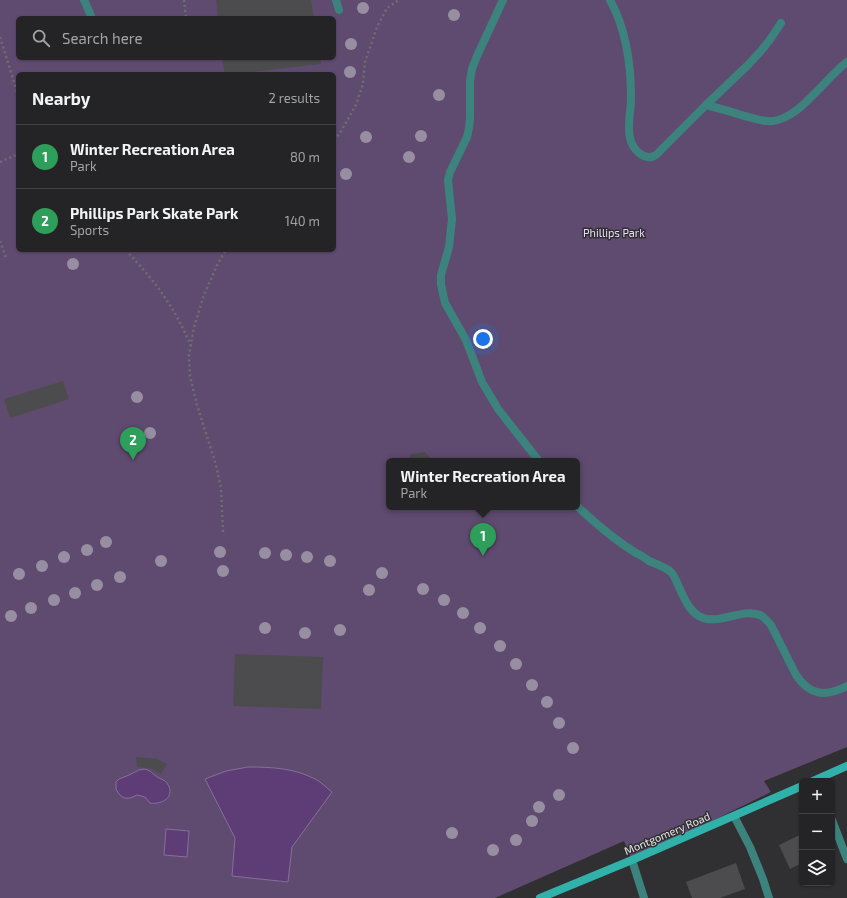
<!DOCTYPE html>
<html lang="en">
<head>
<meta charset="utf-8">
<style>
	body { margin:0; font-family:"Exo 2",sans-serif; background:#302f32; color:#f1f3f6 }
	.controls { position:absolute; right:12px; bottom:12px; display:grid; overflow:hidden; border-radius:6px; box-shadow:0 1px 3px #0004 }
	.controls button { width:36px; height:36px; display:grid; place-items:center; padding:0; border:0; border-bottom:1px solid #414042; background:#242325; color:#f1f3f6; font:20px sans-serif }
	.you { position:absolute; left:483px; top:339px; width:14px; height:14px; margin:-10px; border:3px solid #fff; border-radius:50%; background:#1a73e8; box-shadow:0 0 0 6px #1a73e833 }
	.badge { display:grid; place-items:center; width:26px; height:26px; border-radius:50%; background:#1a73e8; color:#fff; font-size:13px; font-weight:700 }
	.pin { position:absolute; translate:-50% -33px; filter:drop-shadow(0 1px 2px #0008) }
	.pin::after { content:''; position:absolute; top:21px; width:14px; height:12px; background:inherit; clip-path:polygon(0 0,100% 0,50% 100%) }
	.popup { position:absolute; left:386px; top:458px; width:194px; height:52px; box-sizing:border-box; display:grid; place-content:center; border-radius:6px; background:#242325; filter:drop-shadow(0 1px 3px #0005); font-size:13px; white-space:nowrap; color:#a3a4a7 }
	.popup b { font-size:15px; color:#f1f3f6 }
	.popup::after { content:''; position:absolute; left:50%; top:100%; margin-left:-8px; border:8px solid transparent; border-top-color:#242325 }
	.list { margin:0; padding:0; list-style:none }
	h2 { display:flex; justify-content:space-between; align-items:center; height:52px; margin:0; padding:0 16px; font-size:17px }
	h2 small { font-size:13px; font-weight:400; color:#a3a4a7 }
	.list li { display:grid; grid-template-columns:26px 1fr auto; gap:12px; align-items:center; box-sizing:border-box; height:64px; padding:0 16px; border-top:1px solid #414042 }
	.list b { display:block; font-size:15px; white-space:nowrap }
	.list p { margin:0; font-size:13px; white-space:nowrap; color:#a3a4a7 }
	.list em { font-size:13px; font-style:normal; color:#a3a4a7 }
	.icon { flex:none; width:22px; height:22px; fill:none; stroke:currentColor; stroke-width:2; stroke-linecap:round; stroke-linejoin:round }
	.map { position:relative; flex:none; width:847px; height:898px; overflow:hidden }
	.search { position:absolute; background:#242325; box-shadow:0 1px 3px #0004; left:16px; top:16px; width:320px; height:44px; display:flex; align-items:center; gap:10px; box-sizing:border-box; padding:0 14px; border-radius:6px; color:#a3a4a7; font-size:15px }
	.panel { position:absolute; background:#242325; box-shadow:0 1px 3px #0004; left:16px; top:72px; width:320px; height:180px; border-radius:6px }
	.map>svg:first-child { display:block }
</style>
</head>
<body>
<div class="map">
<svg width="847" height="898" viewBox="0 0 847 898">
	<rect width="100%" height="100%" fill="#302f31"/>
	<path fill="#604b70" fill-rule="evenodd" d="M0 0H847V747L764 781 771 792 632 860 624 841 495 898H0ZM18 18H334V58H18ZM18 74H334V250H18ZM389 461H577V507H389Z"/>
	<g fill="#5e3c76" stroke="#876f98">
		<path d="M248 767C271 767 294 768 315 779 321 782 327 788 332 792L292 847 288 882 232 876 235 838 205 779 226 771Z"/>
		<path d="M145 769C153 772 150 772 156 776 159 779 164 779 167 783 176 796 163 805 150 803L145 797 137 795 130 798H124L119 794 116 789V782L119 779 129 775 139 770Z"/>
		<path d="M166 829 189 831 187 857 164 855Z"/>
	</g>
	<g fill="#4c4b4e">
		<path d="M216 0H311L314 18H218Z"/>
		<path d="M222 58H320L321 64 235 74H225Z"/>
		<path d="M63 381 69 399 10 418 4 399Z"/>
		<path d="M425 452 433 461H408L411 454Z"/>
		<path d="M235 654 323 657 321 709 233 706Z"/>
		<path d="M136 757 148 758 157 759 167 764 161 774 152 769 137 767Z"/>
		<path d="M802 834V863L790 869 779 845Z"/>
		<path d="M736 863 745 889 720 898H692L686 882Z"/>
	</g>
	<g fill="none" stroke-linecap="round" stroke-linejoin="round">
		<g stroke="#6e6d6f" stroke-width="2.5" stroke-dasharray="2 3" stroke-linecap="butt">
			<path d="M184 0 186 18"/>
			<path d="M0 37 18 95"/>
			<path d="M334 140 340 133 356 105 363 84 365 62 377 27 387 8 399 0"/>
			<path d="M0 162 18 154"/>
			<path d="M0 241 6 258"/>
			<path d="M126 250C141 267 157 284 169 304 178 317 184 331 191 345"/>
			<path d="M223 532 221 488 216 465 197 405 190 376 189 355 194 327 204 295 218 263 226 250"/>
		</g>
		<g stroke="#3c837e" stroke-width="8">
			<path d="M84 0 92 18"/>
			<path d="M336 0 339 10"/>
			<path d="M503 0 477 56 472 69 470 81V118L469 128 467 137 454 164 450 172 448 180 452 219 449 247 441 275V284L445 303 466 340 482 382 498 409 539 461"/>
			<path d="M610 0C626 29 631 65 631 98 631 110 627 126 630 138 632 148 643 161 654 156 657 155 659 152 661 150L706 105 748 65 760 52 769 41 781 23"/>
			<path d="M706 105C718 108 729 111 741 115 750 117 759 121 768 121 796 124 825 78 847 62"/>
			<path d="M577 506C595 523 615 540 636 553 641 555 645 558 649 561 656 564 665 567 671 572 674 575 676 580 678 585 684 597 689 613 703 618 721 624 743 608 760 615 764 617 768 622 771 625L796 675C810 696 826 697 847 686"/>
			<path d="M734 816 750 847 763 879 769 898"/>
			<path d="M832 820 847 859"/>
		</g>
		<path stroke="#3c837e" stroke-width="8" d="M632 860 644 898"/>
		<g stroke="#30b2aa" stroke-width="8">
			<path d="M813 781 847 766"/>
			<path d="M540 898 632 860 802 786"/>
		</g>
	</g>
	<g fill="#988ea2">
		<circle cx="363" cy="8" r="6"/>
		<circle cx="454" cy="15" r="6"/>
		<circle cx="351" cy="44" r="6"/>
		<circle cx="350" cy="72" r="6"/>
		<circle cx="439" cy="95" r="6"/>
		<circle cx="421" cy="136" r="6"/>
		<circle cx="366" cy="137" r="6"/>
		<circle cx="409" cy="157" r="6"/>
		<circle cx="346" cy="174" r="6"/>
		<circle cx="73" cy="264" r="6"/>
		<circle cx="137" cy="397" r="6"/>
		<circle cx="150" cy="433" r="6"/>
		<circle cx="106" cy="542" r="6"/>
		<circle cx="87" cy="550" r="6"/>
		<circle cx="220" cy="552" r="6"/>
		<circle cx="265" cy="553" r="6"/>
		<circle cx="286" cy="555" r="6"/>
		<circle cx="64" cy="557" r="6"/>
		<circle cx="307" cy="557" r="6"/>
		<circle cx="161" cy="561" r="6"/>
		<circle cx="330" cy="561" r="6"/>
		<circle cx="42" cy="566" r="6"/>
		<circle cx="223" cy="571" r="6"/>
		<circle cx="382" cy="573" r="6"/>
		<circle cx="19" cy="574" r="6"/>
		<circle cx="120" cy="577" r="6"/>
		<circle cx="97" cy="585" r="6"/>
		<circle cx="423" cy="589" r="6"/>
		<circle cx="369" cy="590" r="6"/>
		<circle cx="75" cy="593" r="6"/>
		<circle cx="54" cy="600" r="6"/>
		<circle cx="444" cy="600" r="6"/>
		<circle cx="31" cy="608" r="6"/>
		<circle cx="463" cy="613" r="6"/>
		<circle cx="11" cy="616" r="6"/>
		<circle cx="265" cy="628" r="6"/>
		<circle cx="480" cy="628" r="6"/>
		<circle cx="340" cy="630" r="6"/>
		<circle cx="305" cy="633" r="6"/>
		<circle cx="500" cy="646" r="6"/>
		<circle cx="516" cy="664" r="6"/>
		<circle cx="532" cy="685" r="6"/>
		<circle cx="547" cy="702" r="6"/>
		<circle cx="559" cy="723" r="6"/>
		<circle cx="573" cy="748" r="6"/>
		<circle cx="559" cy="795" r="6"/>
		<circle cx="539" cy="807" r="6"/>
		<circle cx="532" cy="821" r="6"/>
		<circle cx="452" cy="833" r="6"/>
		<circle cx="516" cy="840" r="6"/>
		<circle cx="493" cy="850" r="6"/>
	</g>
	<g text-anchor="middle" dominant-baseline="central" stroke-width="3" stroke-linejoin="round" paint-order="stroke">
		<g font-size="11" fill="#eedbfe" stroke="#302f31">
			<text x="614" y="232">Phillips Park</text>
		</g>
		<g font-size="11" fill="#e8e7e9" stroke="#302f31">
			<text transform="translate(667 833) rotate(-23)">Montgomery Road</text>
		</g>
	</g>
</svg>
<div class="controls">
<button>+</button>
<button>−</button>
<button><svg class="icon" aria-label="layers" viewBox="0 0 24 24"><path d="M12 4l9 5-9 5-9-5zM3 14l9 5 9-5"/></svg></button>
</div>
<div class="you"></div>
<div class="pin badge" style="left:483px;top:556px;background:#2e9e5b">1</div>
<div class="popup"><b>Winter Recreation Area</b>Park</div>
<div class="pin badge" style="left:133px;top:460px;background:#2e9e5b">2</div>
<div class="search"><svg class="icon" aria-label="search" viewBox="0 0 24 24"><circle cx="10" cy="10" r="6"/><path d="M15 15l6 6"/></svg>Search here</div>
<section class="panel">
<h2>Nearby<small>2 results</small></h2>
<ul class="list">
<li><span class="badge" style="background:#2e9e5b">1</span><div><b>Winter Recreation Area</b><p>Park</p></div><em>80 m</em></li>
<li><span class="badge" style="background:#2e9e5b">2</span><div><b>Phillips Park Skate Park</b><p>Sports</p></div><em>140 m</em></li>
</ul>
</section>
</div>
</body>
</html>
